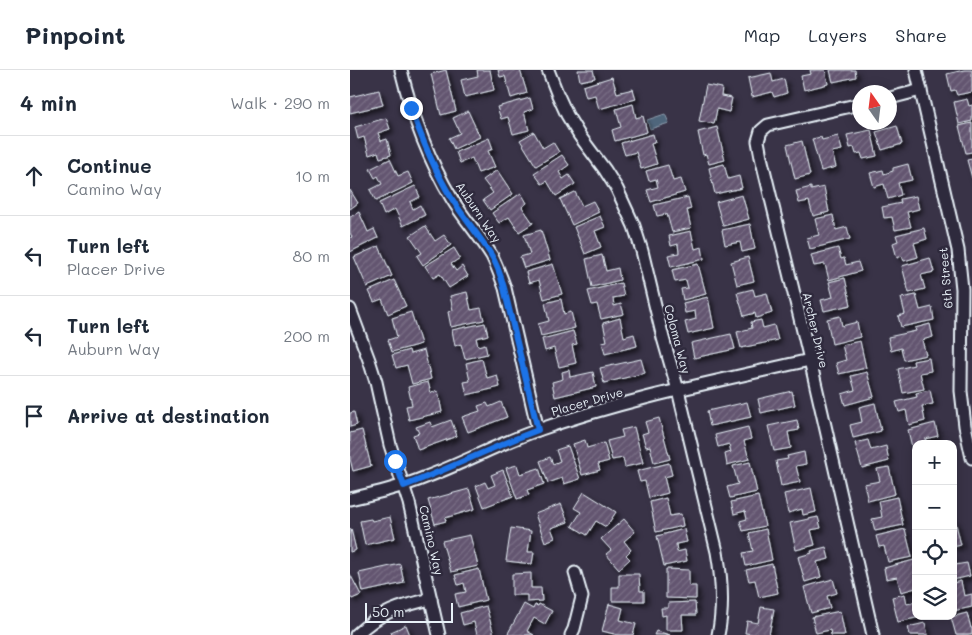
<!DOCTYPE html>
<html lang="en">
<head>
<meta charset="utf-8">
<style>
	body { margin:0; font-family:Mali,sans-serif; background:#f6f6f7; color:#1f2937 }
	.controls { position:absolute; right:15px; bottom:15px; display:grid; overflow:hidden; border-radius:10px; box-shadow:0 2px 12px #0003 }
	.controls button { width:45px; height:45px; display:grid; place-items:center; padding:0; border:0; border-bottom:1px solid #e0e1e3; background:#fff; color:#1f2937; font:25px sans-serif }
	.compass { position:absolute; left:502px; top:15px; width:45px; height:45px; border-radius:50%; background:#fff; box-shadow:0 2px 12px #0003; rotate:346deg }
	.scale { position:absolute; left:15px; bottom:12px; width:88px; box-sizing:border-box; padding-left:5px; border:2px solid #e8f1f8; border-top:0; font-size:14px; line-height:18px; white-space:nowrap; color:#e8f1f8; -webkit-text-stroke:4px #2f2a3d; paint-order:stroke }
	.stop { position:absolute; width:15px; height:15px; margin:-11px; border:4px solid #1a73e8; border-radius:50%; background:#fff }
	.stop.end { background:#1a73e8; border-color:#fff; box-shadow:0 1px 5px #0008 }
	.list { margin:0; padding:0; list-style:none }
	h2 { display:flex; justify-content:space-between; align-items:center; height:65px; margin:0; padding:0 20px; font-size:21px }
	h2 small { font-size:16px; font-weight:400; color:#747a83 }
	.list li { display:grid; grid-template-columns:32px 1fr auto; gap:15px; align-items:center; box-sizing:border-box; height:80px; padding:0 20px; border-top:1px solid #e0e1e3 }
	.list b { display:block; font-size:19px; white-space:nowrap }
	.list p { margin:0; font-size:16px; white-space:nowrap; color:#747a83 }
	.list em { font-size:16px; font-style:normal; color:#747a83 }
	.icon { flex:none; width:28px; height:28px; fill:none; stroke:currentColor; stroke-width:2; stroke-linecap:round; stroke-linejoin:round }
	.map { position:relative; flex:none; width:622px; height:565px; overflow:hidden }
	header { display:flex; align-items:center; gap:30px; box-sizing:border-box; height:70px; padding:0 25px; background:#fff; border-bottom:1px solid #e0e1e3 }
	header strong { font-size:24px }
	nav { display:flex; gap:28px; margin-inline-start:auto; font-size:18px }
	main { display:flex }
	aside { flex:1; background:#fff }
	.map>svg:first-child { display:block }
</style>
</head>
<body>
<header>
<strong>Pinpoint</strong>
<nav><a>Map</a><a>Layers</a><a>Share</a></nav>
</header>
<main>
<aside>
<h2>4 min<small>Walk · 290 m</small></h2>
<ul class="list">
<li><svg class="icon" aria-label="ahead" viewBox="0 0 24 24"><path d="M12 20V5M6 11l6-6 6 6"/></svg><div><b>Continue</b><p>Camino Way</p></div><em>10 m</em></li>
<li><svg class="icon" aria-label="left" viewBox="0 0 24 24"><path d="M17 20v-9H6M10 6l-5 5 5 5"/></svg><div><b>Turn left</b><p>Placer Drive</p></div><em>80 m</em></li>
<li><svg class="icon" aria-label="left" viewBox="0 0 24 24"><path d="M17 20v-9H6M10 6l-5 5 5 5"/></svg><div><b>Turn left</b><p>Auburn Way</p></div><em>200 m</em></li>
<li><svg class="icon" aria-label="arrive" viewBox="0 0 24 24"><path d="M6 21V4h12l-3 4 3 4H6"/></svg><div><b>Arrive at destination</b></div></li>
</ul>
</aside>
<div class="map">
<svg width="622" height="565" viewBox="0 0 622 565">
	<defs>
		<pattern id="building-hatch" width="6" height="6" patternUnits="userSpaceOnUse" patternTransform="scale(1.25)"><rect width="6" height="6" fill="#635570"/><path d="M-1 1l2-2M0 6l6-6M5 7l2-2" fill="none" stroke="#796e85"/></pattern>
		<filter id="shadow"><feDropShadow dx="3.5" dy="3.5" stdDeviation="2.5" flood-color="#0009"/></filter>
	</defs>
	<rect width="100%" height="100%" fill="#393347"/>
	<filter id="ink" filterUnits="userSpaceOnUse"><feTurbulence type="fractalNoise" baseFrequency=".02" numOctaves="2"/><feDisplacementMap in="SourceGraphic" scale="10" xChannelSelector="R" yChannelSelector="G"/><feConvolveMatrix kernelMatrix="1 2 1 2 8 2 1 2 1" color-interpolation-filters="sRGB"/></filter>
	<g filter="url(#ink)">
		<path fill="#50667c" stroke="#8d9eae" d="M315 44 319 53 300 59 297 50Z"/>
		<g fill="url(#building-hatch)" stroke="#e8f1f8" filter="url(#shadow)">
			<path d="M96 0 106 41 91 45 81 4Z"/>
			<path d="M127 0H140L144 20 115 27 111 10 128 6Z"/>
			<path d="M148 0H170L177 23 161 28 155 6 150 7Z"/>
			<path d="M228 0H243L245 8 230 11Z"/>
			<path d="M460 0H475L478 14 454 20 451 6 461 4Z"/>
			<path d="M480 0H505L506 7 483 12Z"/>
			<path d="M614 0H622V22L607 25 605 20 601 21 597 4Z"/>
			<path d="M421 3 423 12 434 9 437 23 424 27 422 22 402 27 398 8Z"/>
			<path d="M262 7 267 23 283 19 286 29 249 39 245 25 236 27 233 16Z"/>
			<path d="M356 15 372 18 371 26 382 28 379 42 367 39 364 54 349 51Z"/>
			<path d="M29 20 33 35 0 43V27Z"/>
			<path d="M180 28 183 39 174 42 179 60 163 64 158 47 151 49 147 37Z"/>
			<path d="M617 29 619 36 622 35V51L609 54 604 32Z"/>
			<path d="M283 34 286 48 293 46 297 62 265 71 262 60 271 57 266 39Z"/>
			<path d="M118 41 130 67 104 79 99 68 110 63 103 48Z"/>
			<path d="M36 48 40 59 28 63 31 71 37 69 41 85 30 88 28 82 19 85 14 67 8 69 5 57Z"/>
			<path d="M622 53V82L616 83 609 56Z"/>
			<path d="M547 56 552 74 532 80 526 62Z"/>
			<path d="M367 57 375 90 359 94 356 84 353 85 348 62Z"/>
			<path d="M521 60 527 86 513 89 511 83 506 84 504 77 500 78 497 65Z"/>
			<path d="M184 62 193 78 203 72 209 82 186 96 170 70Z"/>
			<path d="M303 64 305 72 301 74 307 94 291 99 286 82 275 85 271 73Z"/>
			<path d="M488 66 492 80 482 82 486 97 471 101 462 69 471 67 472 70Z"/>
			<path d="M139 68 143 79 138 81 145 97 128 103 122 88 110 93 106 82Z"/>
			<path d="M452 71 460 105 445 109 437 75Z"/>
			<path d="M212 85 219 95 209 102 213 109 219 105 225 114 206 126 197 111 192 114 184 103Z"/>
			<path d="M40 89 48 106 58 102 63 113 26 131 20 120 32 114 28 106 25 108 20 99Z"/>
			<path d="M622 89V108L617 90Z"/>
			<path d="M374 94 378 109 389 106 392 118 365 124 359 98Z"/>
			<path d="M558 94 562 110 548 113 551 125 538 129 534 114 524 117 520 103 533 100 534 104 543 101V98Z"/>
			<path d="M318 95 323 111 331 109 335 122 301 132 297 120 308 117 306 109 299 111 296 101Z"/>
			<path d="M147 100 163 124 140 140 133 130 143 123 133 110Z"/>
			<path d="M65 116 70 127 60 132 63 139 70 135 75 145 53 156 45 139 34 145 29 133Z"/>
			<path d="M461 117V120L474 117 479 142 463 146 459 131 449 133 446 121Z"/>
			<path d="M0 120 8 133 0 139Z"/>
			<path d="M225 122 232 136 243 131 249 142 222 155 210 129Z"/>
			<path d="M171 123 177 133 172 137 183 153 169 162 159 147 149 153 142 143Z"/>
			<path d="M392 125 399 149 373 156 366 132Z"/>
			<path d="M566 126 569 139 557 142 561 157 545 160 542 147 534 148 532 137 551 133 550 129Z"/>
			<path d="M338 127 341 139 337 140 341 158 322 162 317 144 307 146 304 135Z"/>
			<path d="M9 142 18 162 24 159 28 168 0 182V168L2 167 0 163V147Z"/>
			<path d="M483 145 486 160 497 157 500 169 460 179 457 168 469 165 465 149Z"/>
			<path d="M250 146 255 157 245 161 251 177 235 184 224 157Z"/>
			<path d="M400 154 405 179 392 182 390 172 375 175 372 160Z"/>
			<path d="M75 156 85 171 94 165 101 175 73 195 67 186 72 183 60 166Z"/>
			<path d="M574 158 577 169 564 173 568 187 554 191 552 186 547 188 543 173 548 171 546 165Z"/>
			<path d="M191 160 200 190 174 198 170 187 180 184 174 165Z"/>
			<path d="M341 161 345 179 352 177 354 189 321 197 318 185 329 183 328 174 321 176 319 166Z"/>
			<path d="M29 176 42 206 17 217 4 187Z"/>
			<path d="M104 178 110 188 101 194 106 201 112 196 118 206 99 218 90 204 83 208 75 196Z"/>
			<path d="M488 178 491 189 494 188 496 195 508 192 511 201 479 210 475 194 464 196 461 185Z"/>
			<path d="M252 185 256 201 268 198 270 210 242 217 236 189Z"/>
			<path d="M398 187 404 211 387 215 381 192Z"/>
			<path d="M580 188 584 202 571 205 575 219 559 223 552 196Z"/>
			<path d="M203 194 212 224 194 229 189 210 179 213 176 202Z"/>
			<path d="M348 194 356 224 333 230 331 219 338 218 336 210 325 212 322 200Z"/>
			<path d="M495 208 501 235 474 241 471 230 483 227 479 212Z"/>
			<path d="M44 210 56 236 38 244 32 229 24 232 19 221Z"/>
			<path d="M271 213 274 226 263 228 264 236 271 234 274 244 251 249 247 234 242 235 238 221Z"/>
			<path d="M403 219 405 226 417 223 422 243 406 248 405 243 394 246 387 223Z"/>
			<path d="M117 222 121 240 131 238 134 250 101 257 98 242 103 240 100 226Z"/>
			<path d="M566 225 570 240 582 237 584 250 551 257 548 246 555 244 551 228Z"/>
			<path d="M358 227 364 258 338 264 335 252 346 249 345 241 335 243 333 233Z"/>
			<path d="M211 229 214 244 221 242 225 258 191 266 188 254 199 251 195 233Z"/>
			<path d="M61 242 71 274 42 282 38 270 47 267 42 248Z"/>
			<path d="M490 246 492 256 507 252 510 267 482 274 477 249Z"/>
			<path d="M270 248 274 267 284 264 287 276 255 284 252 272 257 271 253 253Z"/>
			<path d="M411 250 413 258 424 255 428 270 391 278 387 262 402 258 401 252Z"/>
			<path d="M135 253 138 265 126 268 128 276 135 274 137 284 115 289 111 274 105 276 102 260Z"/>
			<path d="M580 254 583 267 572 270 576 285 554 290 551 278 541 281 538 267 566 261 565 258Z"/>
			<path d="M223 261 227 274 222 275 226 293 209 297 204 278 195 281 192 269Z"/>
			<path d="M381 264 385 279 344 288 341 273Z"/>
			<path d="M510 271 516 298 489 304 486 293 496 290 492 275Z"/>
			<path d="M59 280 60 284 74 280 81 309 62 314 57 295 46 298 42 285Z"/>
			<path d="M579 288 581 301 570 303 574 319 553 323 548 299 564 295 563 291Z"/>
			<path d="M132 289 137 308 147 305 150 317 117 325 114 312 120 311 116 293Z"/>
			<path d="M291 289 295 303 254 313 250 298Z"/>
			<path d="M219 300 220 307 243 302 246 317 205 327 202 312 213 309 212 302Z"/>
			<path d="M517 302 524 327 495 335 492 324 505 320 501 306Z"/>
			<path d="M78 312 81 323 88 321 92 342 59 350 56 336 62 335 58 317Z"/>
			<path d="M580 320 583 334 572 336 575 351 559 355 556 340 549 342 546 332 567 327 566 323Z"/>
			<path d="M442 321 445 335 411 343 408 329Z"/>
			<path d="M151 332 157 347 118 362 112 347 130 341 128 336 137 333 139 337Z"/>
			<path d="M397 332 401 347 360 356 357 341Z"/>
			<path d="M525 333 531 361 503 368 500 355 512 352 509 337Z"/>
			<path d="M4 342 7 355 0 357V343Z"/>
			<path d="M309 348 320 389 304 393 300 376 296 377 292 364 298 362 295 352Z"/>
			<path d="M101 350 107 366 68 380 63 365 69 363 66 357 80 352 82 357Z"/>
			<path d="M447 350 449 360 438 362 441 378 424 381 418 356Z"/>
			<path d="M585 353 588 366 575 369 577 374H566V386H564L558 360Z"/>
			<path d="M284 357 293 393 275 397 273 388 262 390 257 371 273 367 271 360Z"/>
			<path d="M398 357 401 369 394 371 399 389 377 395 375 384 381 382 379 374 368 377 365 365Z"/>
			<path d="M12 360 21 396 3 401 0 389V363Z"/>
			<path d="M235 370 237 378 254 373 259 391 248 394 250 400 232 405 223 374Z"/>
			<path d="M518 370 521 380 536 376 539 391 512 398 505 373Z"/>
			<path d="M218 376 230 409 214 414 212 408 198 413 190 391 200 387 203 394 210 391 206 380Z"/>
			<path d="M454 382 456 394 446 396 450 412 431 416 426 391 438 389 437 386Z"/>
			<path d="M400 392 407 422 380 428 377 417 388 414 383 396Z"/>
			<path d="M319 393 322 405 314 407 318 423 299 428 295 411 290 412 287 401Z"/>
			<path d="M167 395 170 404 189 398 194 414 177 420 179 425 167 429 156 398Z"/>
			<path d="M539 397 545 424 518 431 514 414 530 411 527 399Z"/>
			<path d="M153 400 163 426 134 437 126 416 135 412 138 418 145 415 141 405Z"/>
			<path d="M461 418 466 442 453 445 452 439 438 443 434 424Z"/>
			<path d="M119 419 125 439 95 448 96 451 85 454 78 430Z"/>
			<path d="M234 422 266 442 256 457 246 451 237 465 222 456 231 442 224 438Z"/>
			<path d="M408 426 415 456 393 461 390 451 397 449 395 441 384 444 381 432Z"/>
			<path d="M547 427 553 455 525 461 522 449 532 447 529 431Z"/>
			<path d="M316 428 320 446 331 444 333 456 306 462 300 432Z"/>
			<path d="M211 434 218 452 201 458 205 468 195 472 185 444Z"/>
			<path d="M40 447 45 468 15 475 10 451 21 449 22 451Z"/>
			<path d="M468 447 471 458 461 460 465 475 446 480 440 453Z"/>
			<path d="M274 449 285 462 274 471 281 480 276 485 280 489 269 499 256 484 261 480 251 469Z"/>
			<path d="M603 450H605L611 475 603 477Z"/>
			<path d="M161 458 181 461 178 482H184L182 494 156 491Z"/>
			<path d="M1 459 6 480 0 482V460Z"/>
			<path d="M334 459 337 472 326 474 327 482 335 480 337 491 314 496 307 466Z"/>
			<path d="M416 459 422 490 396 496 393 483 403 481 399 463Z"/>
			<path d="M555 459 562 487 538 492 534 476 529 477 526 466Z"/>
			<path d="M120 465 128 496 101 502 92 471Z"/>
			<path d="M476 477 479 489 467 492 471 507 455 512 448 487 462 483 461 481Z"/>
			<path d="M603 486 605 495 617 493 620 506 603 510Z"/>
			<path d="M564 490 566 497V518L551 522 547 507 536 509 534 498Z"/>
			<path d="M50 494 54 513 13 522 9 503Z"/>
			<path d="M422 494 428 523 409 527 405 510 399 511 396 500Z"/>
			<path d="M129 499 136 530 108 537 105 524 116 522 114 513 108 515 105 505Z"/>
			<path d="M316 499 339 500V516H346V529L316 528Z"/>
			<path d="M181 503V518H191L192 531 177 532V525H162V504Z"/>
			<path d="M0 504 11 525 2 529 0 526Z"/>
			<path d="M269 504H289L290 521H294V531H262V517H269Z"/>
			<path d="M483 509 487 523 477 526 480 538 461 543 454 517Z"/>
			<path d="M611 511 614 526 622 524V537L603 541V513Z"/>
			<path d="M555 524 557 534 566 532V546H575L548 552 542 527Z"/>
			<path d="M345 532 346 545H332L333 560H316V545L312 546 311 538H318V533Z"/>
			<path d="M174 534 183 539 185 535 188 536 189 534 202 541 195 554 184 548 177 561 184 565H157Z"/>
			<path d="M259 534 273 538 270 550 286 554 283 565H268L252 561Z"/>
			<path d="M136 536 144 565H127L124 552 113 555 110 543Z"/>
			<path d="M411 537 424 539 419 565H407L395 563 397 551 408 553Z"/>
			<path d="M490 541 495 565H481L480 560 466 563 462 547Z"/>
			<path d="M617 543 621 558H622V565H606L601 547Z"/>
			<path d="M575 553 578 565H560L558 557Z"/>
			<path d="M56 555 60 565H42L41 562Z"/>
			<path d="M306 561 320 565H304Z"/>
		</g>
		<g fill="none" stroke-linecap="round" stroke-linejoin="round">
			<g stroke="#e8f1f8" stroke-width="15">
				<g id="minor">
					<path d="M51 0C62 45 78 89 102 129 114 149 130 166 142 186 147 196 151 207 155 218L188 360"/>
					<path d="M198 0 207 23 217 45 229 65 255 100 267 119 284 156 292 181 313 268 328 320 367 482C372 510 374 537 368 565"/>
					<path d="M566 0 608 180 612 219 611 321 615 356 622 388"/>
					<path d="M540 28 571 20"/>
					<path d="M510 34 418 55 411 61 408 71 411 87 460 290 523 565"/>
					<path d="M0 239 19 290 26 312 40 375 59 433 89 565"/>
					<path d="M0 429C26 423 52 417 76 407 114 393 150 373 188 360 276 329 368 311 460 290"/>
					<path d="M6 565C30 542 50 536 81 529"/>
					<path d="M221 565 224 559 232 527 225 503"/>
				</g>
			</g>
			<use href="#minor" stroke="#2f2a3d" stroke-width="11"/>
		</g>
	</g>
	<g fill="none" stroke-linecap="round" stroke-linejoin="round" filter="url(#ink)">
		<path stroke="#1a73e8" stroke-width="6" d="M45 391 54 416C99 399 142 377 188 360L154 218C151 206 147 194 140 183 128 164 114 148 102 129 85 101 72 70 61 38"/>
	</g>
	<g text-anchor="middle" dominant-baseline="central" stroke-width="5" stroke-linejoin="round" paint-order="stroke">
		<g font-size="12" fill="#e8f1f8" stroke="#2f2a3d">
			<text transform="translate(129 142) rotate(56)">Auburn Way</text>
			<text transform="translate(595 208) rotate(-95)">6th Street</text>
			<text transform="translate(466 260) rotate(77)">Archer Drive</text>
			<text transform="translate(328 269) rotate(75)">Coloma Way</text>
			<text transform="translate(237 331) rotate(-16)">Placer Drive</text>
			<text transform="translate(82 470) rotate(77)">Camino Way</text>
		</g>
	</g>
</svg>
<div class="controls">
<button>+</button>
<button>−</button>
<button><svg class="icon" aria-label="locate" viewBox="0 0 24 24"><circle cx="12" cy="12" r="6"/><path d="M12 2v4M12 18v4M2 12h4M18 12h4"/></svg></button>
<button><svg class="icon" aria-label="layers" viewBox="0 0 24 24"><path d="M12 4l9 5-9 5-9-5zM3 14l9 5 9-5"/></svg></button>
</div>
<svg class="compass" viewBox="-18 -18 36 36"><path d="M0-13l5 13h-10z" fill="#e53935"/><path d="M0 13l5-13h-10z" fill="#747a83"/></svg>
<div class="scale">50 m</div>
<div class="stop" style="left:45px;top:391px"></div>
<div class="stop end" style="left:61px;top:38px"></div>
</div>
</main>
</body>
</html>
